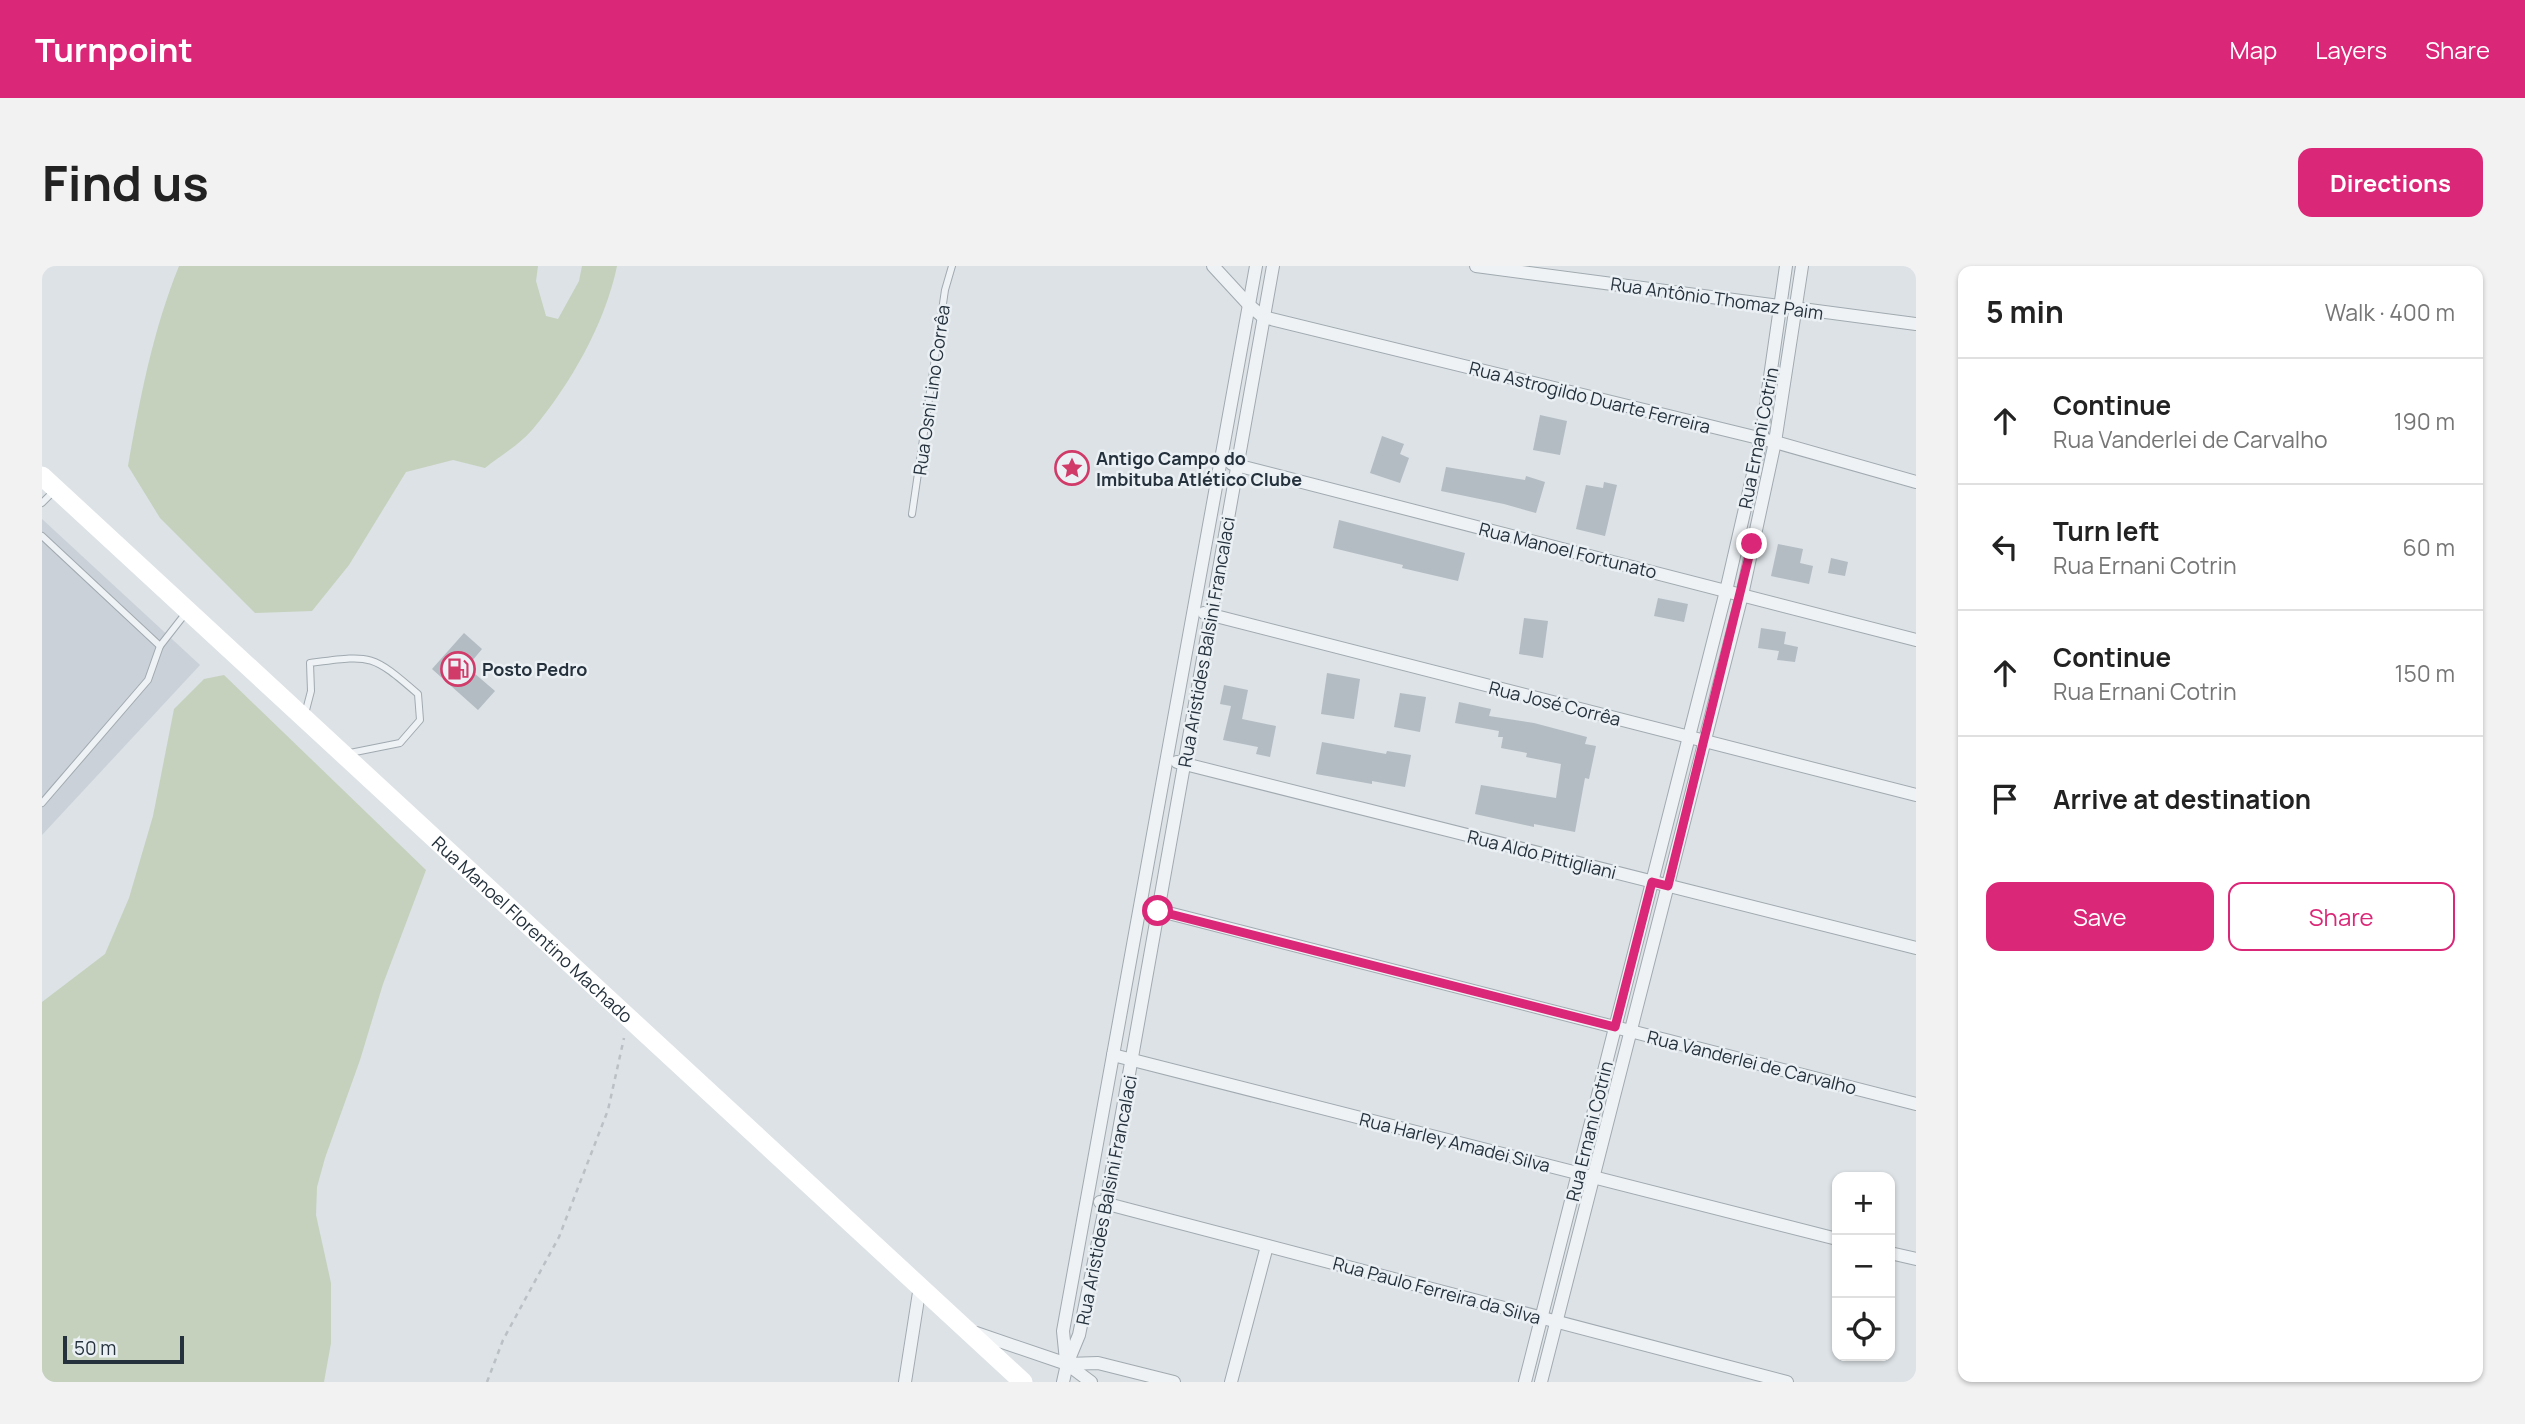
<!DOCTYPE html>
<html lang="en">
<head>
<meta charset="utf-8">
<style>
	body { margin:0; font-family:Manrope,sans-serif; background:#f2f2f2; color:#222 }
	.controls { position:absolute; right:21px; bottom:21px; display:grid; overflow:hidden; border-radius:14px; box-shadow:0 2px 5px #0004 }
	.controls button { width:63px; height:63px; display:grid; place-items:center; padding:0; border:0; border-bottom:2px solid #e0e0e0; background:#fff; color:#222; font:35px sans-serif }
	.scale { position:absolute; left:21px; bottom:18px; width:121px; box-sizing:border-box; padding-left:7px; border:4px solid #25323d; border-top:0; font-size:19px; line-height:24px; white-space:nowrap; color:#25323d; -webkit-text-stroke:5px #ebf0f4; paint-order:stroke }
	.stop { position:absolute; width:21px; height:21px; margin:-16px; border:5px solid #db2777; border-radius:50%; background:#fff }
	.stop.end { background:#db2777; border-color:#fff; box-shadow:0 2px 7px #0008 }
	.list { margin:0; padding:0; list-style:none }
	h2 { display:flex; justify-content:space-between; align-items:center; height:91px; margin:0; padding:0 28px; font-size:30px }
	h2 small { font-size:23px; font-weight:400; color:#767676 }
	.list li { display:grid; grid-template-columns:46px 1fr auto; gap:21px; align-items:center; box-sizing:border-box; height:126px; padding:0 28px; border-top:2px solid #e0e0e0 }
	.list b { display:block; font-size:26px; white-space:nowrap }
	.list p { margin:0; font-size:23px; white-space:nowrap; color:#767676 }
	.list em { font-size:23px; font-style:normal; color:#767676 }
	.actions { display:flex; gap:14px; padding:21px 28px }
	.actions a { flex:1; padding:16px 0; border:2px solid #db2777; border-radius:14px; text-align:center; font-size:24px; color:#db2777 }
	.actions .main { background:#db2777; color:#fff }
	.icon { flex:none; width:38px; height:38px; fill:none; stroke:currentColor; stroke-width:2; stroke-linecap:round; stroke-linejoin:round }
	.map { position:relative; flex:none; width:1874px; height:1116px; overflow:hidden; border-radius:14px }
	header { display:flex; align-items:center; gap:42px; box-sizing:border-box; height:98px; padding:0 35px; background:#db2777; color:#fff }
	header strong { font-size:33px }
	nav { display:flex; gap:38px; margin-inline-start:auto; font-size:24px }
	.intro { display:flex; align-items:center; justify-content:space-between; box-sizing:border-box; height:168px; padding:0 42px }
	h1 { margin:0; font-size:49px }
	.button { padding:18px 32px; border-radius:14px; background:#db2777; color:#fff; font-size:24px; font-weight:700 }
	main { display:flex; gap:42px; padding:0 42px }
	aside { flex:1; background:#fff; border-radius:14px; box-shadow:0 2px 5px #0004 }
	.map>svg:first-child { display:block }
</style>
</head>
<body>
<header>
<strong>Turnpoint</strong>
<nav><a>Map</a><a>Layers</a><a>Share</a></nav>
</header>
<div class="intro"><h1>Find us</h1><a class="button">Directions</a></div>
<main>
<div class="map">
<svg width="1874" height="1116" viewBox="0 0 1874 1116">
	<rect width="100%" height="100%" fill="#dce2e6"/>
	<path fill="#cad1d8" d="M0 253 158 399 0 569Z"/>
	<g fill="#c5d1bc">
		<path d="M137 0H496L494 15 504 50 516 53 537 15 540 0H575C563 58 528 119 490 164 477 179 458 190 443 202L411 194 364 206 307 299 270 345 213 347 118 252 86 200C98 132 111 64 137 0Z"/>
		<path d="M182 409 384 604 341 718 318 794 283 892 275 921 274 949 289 1017V1077L282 1116H0V736L63 688 87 632 111 550 132 443 162 413Z"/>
	</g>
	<g fill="#b3bcc3">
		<path d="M1498 149 1525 155 1518 189 1491 184Z"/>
		<path d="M1340 170 1362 178 1358 188 1367 192 1358 217 1328 207Z"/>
		<path d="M1404 201 1483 214 1484 210 1503 216 1494 247 1462 238 1399 225Z"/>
		<path d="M1562 216 1575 219 1563 270 1534 263 1544 219 1561 222Z"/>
		<path d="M1297 254 1423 287 1416 315 1360 302 1361 299 1291 282Z"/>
		<path d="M1736 278 1761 283 1758 297 1771 300 1767 318 1729 310Z"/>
		<path d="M1789 292 1806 296 1803 310 1786 307Z"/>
		<path d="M1616 332 1646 338 1642 356 1612 350Z"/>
		<path d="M1482 352 1506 355 1501 392 1477 388Z"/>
		<path d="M1719 362 1744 366 1742 378 1756 381 1753 396 1735 394 1737 385 1716 382Z"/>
		<path d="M422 367 440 383 425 401 453 425 436 444 390 403Z"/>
		<path d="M1285 407 1318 413 1312 453 1279 448Z"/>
		<path d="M1182 419 1206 424 1200 453 1234 460 1228 491 1214 488 1216 481 1181 474 1189 440 1178 438Z"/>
		<path d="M1358 427 1384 431 1378 466 1352 461Z"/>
		<path d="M1417 436 1449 443 1447 450 1492 457 1545 471 1543 478 1554 480 1547 513 1543 512 1533 566 1492 558V561L1433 548 1439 519 1514 532 1519 498 1484 491 1485 487 1459 482 1461 471H1456L1457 465 1413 457Z"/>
		<path d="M1280 476 1344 488 1345 485 1369 489 1363 521 1330 515V518L1274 508Z"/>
	</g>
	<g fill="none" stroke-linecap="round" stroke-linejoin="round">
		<g stroke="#a1aab0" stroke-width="8">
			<g id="service">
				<path d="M0 237 11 226"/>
				<path d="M870 248 903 24 910 0"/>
				<path d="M0 270 118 380"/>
				<path d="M263 448 269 425 268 397C329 389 329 387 376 428L378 454 358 477 308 487"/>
				<path d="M0 537 106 414 118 380 143 348"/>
			</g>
		</g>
		<g stroke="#a1aab0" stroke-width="14">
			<g id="minor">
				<path d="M1171 0 1207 39 1221 51 1733 176 1874 216"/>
				<path d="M1434 0 1874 58"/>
				<path d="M1190 198 1874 374"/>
				<path d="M1162 347 1874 529"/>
				<path d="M1135 496 1874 682"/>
				<path d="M1099 640 1874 838"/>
				<path d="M1071 789 1795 973"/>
				<path d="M1058 936 1745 1116"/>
				<path d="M1848 987 1874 993"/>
				<path d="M934 1067 1025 1098 1056 1097 1132 1116"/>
				<path d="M1024 1095 1021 1065 1214 0"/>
				<path d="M1025 1098 1049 1116"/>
				<path d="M863 1116 878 1020"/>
				<path d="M1021 1116 1025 1098 1037 1069 1064 937 1231 0"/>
				<path d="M1189 1116 1225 980"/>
				<path d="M1483 1116 1684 325 1719 173 1744 0"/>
				<path d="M1499 1116 1700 329 1733 176 1760 0"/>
			</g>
		</g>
		<path stroke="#bac0c5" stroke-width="2.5" stroke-dasharray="5 5" stroke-linecap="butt" d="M445 1116 461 1074 517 971 566 844 582 772"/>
		<use href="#service" stroke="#eef2f5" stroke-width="6"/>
		<use href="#minor" stroke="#eef2f5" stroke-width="12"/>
		<path stroke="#fff" stroke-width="19" id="s1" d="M0 210 981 1116"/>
	</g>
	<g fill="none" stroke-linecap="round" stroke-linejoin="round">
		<path stroke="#db2777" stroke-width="9" d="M1116 645 1573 761 1610 616 1626 620 1710 278"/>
	</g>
	<defs>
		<g id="sight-ring" transform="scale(1.75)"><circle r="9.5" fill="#ebf0f4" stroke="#d13b6a" stroke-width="1.5"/><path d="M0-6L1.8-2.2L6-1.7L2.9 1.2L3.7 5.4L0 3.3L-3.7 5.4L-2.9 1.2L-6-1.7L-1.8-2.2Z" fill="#d13b6a"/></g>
		<g id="fuel-ring" transform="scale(1.75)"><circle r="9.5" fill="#ebf0f4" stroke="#d13b6a" stroke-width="1.5"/><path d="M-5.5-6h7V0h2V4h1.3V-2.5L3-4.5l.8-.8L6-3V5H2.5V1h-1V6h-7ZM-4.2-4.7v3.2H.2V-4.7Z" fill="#d13b6a"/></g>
	</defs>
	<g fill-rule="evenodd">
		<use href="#sight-ring" x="1030" y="202"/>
		<use href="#fuel-ring" x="416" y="403"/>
	</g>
	<g text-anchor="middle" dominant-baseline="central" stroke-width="5" stroke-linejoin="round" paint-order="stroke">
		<g font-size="18" fill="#25323d" stroke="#ebf0f4">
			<text transform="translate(1675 32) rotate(8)">Rua Antônio Thomaz Paim</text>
			<text transform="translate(889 124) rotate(-82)">Rua Osni Lino Corrêa</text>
			<text transform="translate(1548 131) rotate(14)">Rua Astrogildo Duarte Ferreira</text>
			<text transform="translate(1716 172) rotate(-79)">Rua Ernani Cotrin</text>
			<text transform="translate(1526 284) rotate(14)">Rua Manoel Fortunato</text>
			<text transform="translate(1164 376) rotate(-80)">Rua Aristides Balsini Francalaci</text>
			<text transform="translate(1513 437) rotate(14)">Rua José Corrêa</text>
			<text transform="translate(1500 588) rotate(14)">Rua Aldo Pittigliani</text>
			<text stroke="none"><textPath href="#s1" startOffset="668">Rua Manoel Florentino Machado</textPath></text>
			<text transform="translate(1710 796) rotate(14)">Rua Vanderlei de Carvalho</text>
			<text transform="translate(1547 865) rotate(-76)">Rua Ernani Cotrin</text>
			<text transform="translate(1413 876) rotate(14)">Rua Harley Amadei Silva</text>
			<text transform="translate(1064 934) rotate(-79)">Rua Aristides Balsini Francalaci</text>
			<text transform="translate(1395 1024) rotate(15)">Rua Paulo Ferreira da Silva</text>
		</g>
		<g font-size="18" font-weight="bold" fill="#25323d" stroke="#ebf0f4" text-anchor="start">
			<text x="1054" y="192">Antigo Campo do<tspan x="1054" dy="21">Imbituba Atlético Clube</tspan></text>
			<text x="440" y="403">Posto Pedro</text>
		</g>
	</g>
</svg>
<div class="controls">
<button>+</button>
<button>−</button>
<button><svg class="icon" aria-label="locate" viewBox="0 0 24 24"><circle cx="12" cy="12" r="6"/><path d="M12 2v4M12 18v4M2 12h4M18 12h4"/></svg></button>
</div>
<div class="scale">50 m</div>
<div class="stop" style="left:1116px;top:645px"></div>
<div class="stop end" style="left:1710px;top:278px"></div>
</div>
<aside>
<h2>5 min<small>Walk · 400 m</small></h2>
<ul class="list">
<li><svg class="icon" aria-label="ahead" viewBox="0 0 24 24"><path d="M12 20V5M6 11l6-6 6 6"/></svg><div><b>Continue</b><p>Rua Vanderlei de Carvalho</p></div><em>190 m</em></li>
<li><svg class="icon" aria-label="left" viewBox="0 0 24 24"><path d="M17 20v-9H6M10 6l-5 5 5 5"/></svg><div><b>Turn left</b><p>Rua Ernani Cotrin</p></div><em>60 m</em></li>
<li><svg class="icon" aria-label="ahead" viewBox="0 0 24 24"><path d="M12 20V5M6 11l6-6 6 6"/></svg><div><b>Continue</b><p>Rua Ernani Cotrin</p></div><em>150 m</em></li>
<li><svg class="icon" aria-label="arrive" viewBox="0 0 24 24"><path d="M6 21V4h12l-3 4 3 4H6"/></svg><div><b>Arrive at destination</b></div></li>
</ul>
<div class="actions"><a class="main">Save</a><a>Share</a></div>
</aside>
</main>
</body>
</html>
